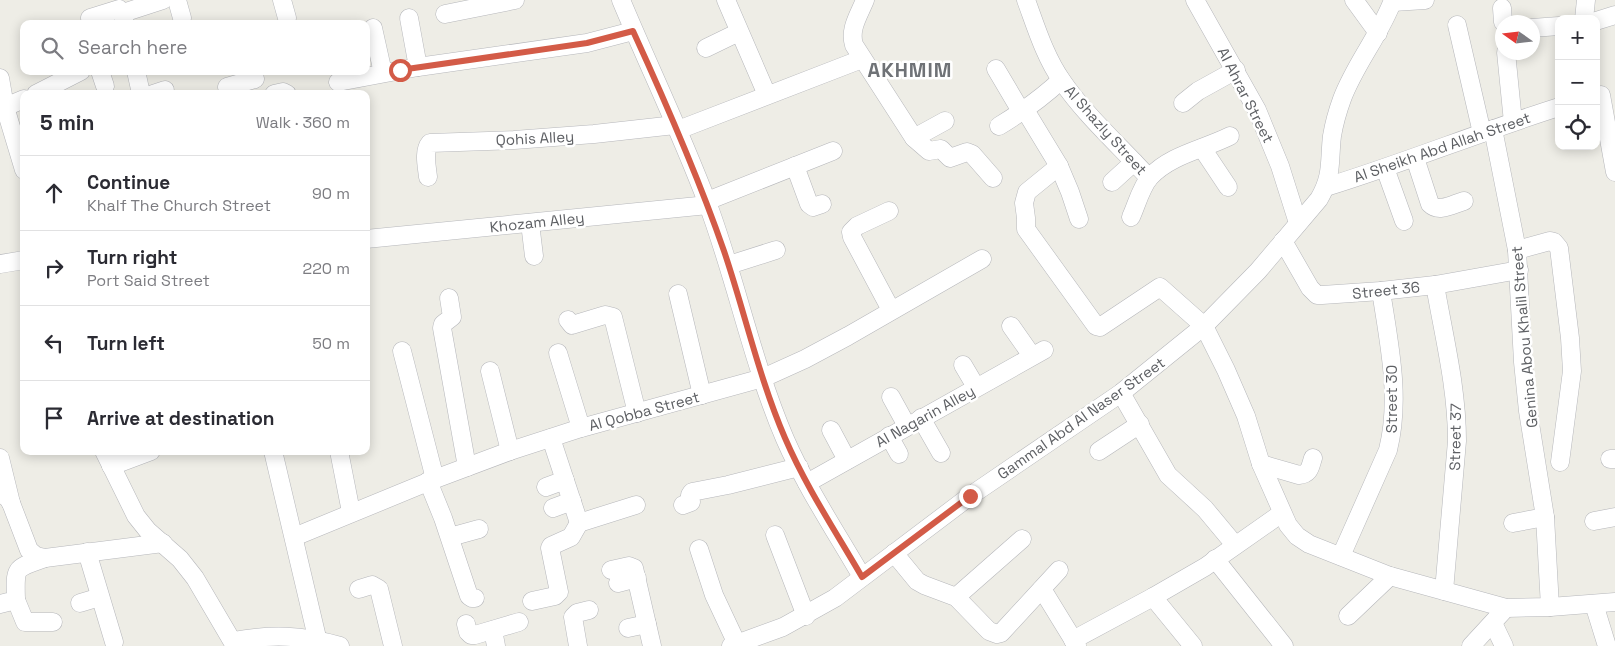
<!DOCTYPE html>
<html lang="en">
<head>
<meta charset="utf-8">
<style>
	body { margin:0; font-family:"Space Grotesk",sans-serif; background:#f7f7f7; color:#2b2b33 }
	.controls { position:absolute; right:15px; top:15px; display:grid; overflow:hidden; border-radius:10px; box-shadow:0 2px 12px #0003 }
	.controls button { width:45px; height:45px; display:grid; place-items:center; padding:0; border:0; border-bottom:1px solid #e1e1e2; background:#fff; color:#2b2b33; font:25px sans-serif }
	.compass { position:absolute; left:1495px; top:15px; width:45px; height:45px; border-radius:50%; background:#fff; box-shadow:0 2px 12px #0003; rotate:284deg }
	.stop { position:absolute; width:15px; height:15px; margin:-11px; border:4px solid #d35b47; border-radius:50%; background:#fff }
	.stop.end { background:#d35b47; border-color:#fff; box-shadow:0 1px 5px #0008 }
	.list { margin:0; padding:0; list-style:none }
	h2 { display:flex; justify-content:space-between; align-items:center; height:65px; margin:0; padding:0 20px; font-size:21px }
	h2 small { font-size:16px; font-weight:400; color:#7c7c81 }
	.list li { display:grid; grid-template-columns:32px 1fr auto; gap:15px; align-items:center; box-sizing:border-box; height:75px; padding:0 20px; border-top:1px solid #e1e1e2 }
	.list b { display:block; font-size:19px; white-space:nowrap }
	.list p { margin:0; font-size:16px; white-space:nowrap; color:#7c7c81 }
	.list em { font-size:16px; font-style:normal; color:#7c7c81 }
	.icon { flex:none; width:28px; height:28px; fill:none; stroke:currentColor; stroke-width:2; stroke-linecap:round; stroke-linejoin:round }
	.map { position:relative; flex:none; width:1615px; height:646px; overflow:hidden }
	.search { position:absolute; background:#fff; box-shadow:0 2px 12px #0003; left:20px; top:20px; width:350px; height:55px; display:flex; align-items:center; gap:12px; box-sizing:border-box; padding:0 18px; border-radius:10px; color:#7c7c81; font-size:19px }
	.panel { position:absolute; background:#fff; box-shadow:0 2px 12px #0003; left:20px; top:90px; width:350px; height:365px; border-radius:10px }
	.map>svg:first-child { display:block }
</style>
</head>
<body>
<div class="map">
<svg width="1615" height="646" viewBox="0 0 1615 646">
	<rect width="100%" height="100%" fill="#eeede6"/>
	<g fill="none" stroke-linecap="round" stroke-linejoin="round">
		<g stroke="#b6b7bb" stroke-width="19">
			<g id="minor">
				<path d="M177 0 182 18"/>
				<path d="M282 0 287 18"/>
				<path d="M621 0C649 67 681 133 707 202 736 279 752 362 785 439 806 487 836 532 862 577"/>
				<path d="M726 0 767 95"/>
				<path d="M865 0C859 15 849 29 854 45L914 138 929 151 941 149 950 158 967 152 972 154 993 178"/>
				<path d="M1026 0C1036 27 1045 57 1062 81 1085 115 1121 147 1149 178"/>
				<path d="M1195 0 1257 110 1280 166 1298 223"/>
				<path d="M1354 0 1378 33"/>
				<path d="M1393 2 1425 0"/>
				<path d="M1502 8 1503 22"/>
				<path d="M123 13 163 0"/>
				<path d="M445 14 515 0"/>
				<path d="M90 18 119 9 123 13 125 24"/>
				<path d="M409 18 418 67"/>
				<path d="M1584 19 1586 0"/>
				<path d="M1596 21 1615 15"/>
				<path d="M1457 25 1482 133"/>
				<path d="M373 28 383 73"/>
				<path d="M1532 28 1559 26"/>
				<path d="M706 48 739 32"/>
				<path d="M1506 52 1513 122"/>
				<path d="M996 69 1022 113"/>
				<path d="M100 71 105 86"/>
				<path d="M136 71 140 89 143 94"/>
				<path d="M0 78 5 107 24 170"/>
				<path d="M338 82 418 67 587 43 633 31"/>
				<path d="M227 87 255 79"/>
				<path d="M36 94 81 71"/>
				<path d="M153 94 165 90"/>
				<path d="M274 94 283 92 287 94"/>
				<path d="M1601 95 1615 172"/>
				<path d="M1183 103 1198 91 1236 70"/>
				<path d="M5 107 24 99"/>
				<path d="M1025 110 1059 166 1070 192 1079 219"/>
				<path d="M999 126C1022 112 1042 98 1061 80"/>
				<path d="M1493 129 1517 250 1523 362 1528 411 1545 517 1550 607"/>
				<path d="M678 130 862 59"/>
				<path d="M914 138 945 121"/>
				<path d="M1202 148 1228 187"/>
				<path d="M1415 158 1430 204C1439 213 1453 204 1464 201"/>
				<path d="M795 166 809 204 813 207 822 204"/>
				<path d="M1059 166 1027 192 1024 203 1026 218V229L1096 326 1100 327 1160 287 1204 326 1226 370 1246 416 1261 464 1288 525 1297 536 1309 544 1390 576 1506 608 1550 607 1615 602"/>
				<path d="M1385 168 1404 221"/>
				<path d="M428 177C427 167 423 151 430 143L514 140 594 134 675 125"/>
				<path d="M1112 182 1134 162"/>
				<path d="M1326 187C1404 163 1480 132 1559 107"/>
				<path d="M707 201 833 151"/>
				<path d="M889 211 857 226 851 232 852 237 891 310"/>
				<path d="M1131 217C1137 204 1141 187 1150 177 1170 155 1204 149 1230 136"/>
				<path d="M530 223 534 256"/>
				<path d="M366 239 708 205"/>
				<path d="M1283 241 1310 288 1317 295H1322L1381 291 1435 285 1519 270"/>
				<path d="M1517 250 1550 241 1554 242 1559 248 1570 338 1572 371 1560 462"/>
				<path d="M0 264 24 260"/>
				<path d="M729 265 776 250"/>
				<path d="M1435 285C1444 337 1457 388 1457 441L1444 591"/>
				<path d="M678 294 702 395"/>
				<path d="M449 298 452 317 443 324 442 328 467 467"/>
				<path d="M568 320 572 325 605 315 613 317 637 413"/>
				<path d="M1011 326 1032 356"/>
				<path d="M402 351 435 479"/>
				<path d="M558 353 581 428"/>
				<path d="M963 365 976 387"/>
				<path d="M490 371 510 451"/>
				<path d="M1121 393 1168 475 1205 509 1235 545"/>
				<path d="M891 397 907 426"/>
				<path d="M921 418 941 453"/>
				<path d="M831 430 847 460"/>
				<path d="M889 436 899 454"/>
				<path d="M551 438 579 523"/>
				<path d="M104 451 136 516 148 531 180 559 195 578 235 646"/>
				<path d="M273 451 319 646"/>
				<path d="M339 451 351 512"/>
				<path d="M1099 451 1140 424"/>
				<path d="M0 458 11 503"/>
				<path d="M1610 459H1615"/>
				<path d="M1261 464 1299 475C1310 474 1310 467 1313 458"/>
				<path d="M111 466 151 451"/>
				<path d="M428 481 443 518 469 596 472 598H475"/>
				<path d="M807 483 1044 350"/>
				<path d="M546 487 565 480"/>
				<path d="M0 494 7 497 11 503 29 550 36 556 45 558 163 543"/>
				<path d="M683 505 691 502 690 495 692 492 728 485 799 467"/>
				<path d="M553 508 572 501"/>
				<path d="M1594 521 1615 517"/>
				<path d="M1513 523 1545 517"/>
				<path d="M775 535 806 616"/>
				<path d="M294 537 435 479 510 451 581 428 763 378 805 359 848 336 982 259"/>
				<path d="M450 537 479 529"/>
				<path d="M699 549 714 595 737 644"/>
				<path d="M87 552 114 642"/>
				<path d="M894 553 917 581 924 585 956 597 989 631 997 634 1001 633 1059 570"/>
				<path d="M1341 556 1388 450C1401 398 1389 343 1381 291"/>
				<path d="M1215 559 1284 646"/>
				<path d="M611 570 629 566 634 568 652 646"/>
				<path d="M618 583 637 578"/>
				<path d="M359 589 372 585 379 589 393 646"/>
				<path d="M1042 589 1077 646"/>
				<path d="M956 597 1022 539"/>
				<path d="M1153 597 1193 646"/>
				<path d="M16 600 25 622H53"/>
				<path d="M532 601 555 596 559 592 550 548 551 546 571 537 579 523 636 505"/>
				<path d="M80 603 100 597"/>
				<path d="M0 604 16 600C15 566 14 569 45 558"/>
				<path d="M1594 604 1607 646"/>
				<path d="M1348 616 1390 576"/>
				<path d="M1493 623 1504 646"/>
				<path d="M466 624 468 632 471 635H475L519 622"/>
				<path d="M628 628 647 624"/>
				<path d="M493 630 496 646"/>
				<path d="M1073 640 1153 597 1205 567 1282 513"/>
				<path d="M233 641C272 634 302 635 340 646"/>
				<path d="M578 646 573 617 577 613 589 610"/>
				<path d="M731 646 783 627 835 598 970 496 1121 393 1204 326 1258 271 1319 199C1333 175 1329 161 1332 136 1334 124 1338 110 1342 99 1355 64 1380 35 1393 0"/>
				<path d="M1471 646 1506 608"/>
			</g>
		</g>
		<use href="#minor" stroke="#fff" stroke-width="18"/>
	</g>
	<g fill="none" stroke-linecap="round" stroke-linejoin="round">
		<path stroke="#d35b47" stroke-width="6" d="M400 70 587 43 633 31C666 103 698 176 724 251 745 313 759 378 785 438 806 487 836 532 862 577L970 496"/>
	</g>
	<g text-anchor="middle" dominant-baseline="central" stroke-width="5" stroke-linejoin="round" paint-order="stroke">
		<g font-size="15" fill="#5e6064" stroke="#fff">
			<text transform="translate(1246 95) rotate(63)">Al Ahrar Street</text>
			<text transform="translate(1106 130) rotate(48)">Al Shazly Street</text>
			<text transform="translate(535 138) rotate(-3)">Qohis Alley</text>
			<text transform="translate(1442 147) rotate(-19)">Al Sheikh Abd Allah Street</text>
			<text transform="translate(537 222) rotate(-6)">Khozam Alley</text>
			<text transform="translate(1386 290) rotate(-6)">Street 36</text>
			<text transform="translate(1524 337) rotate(-95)">Genina Abou Khalil Street</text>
			<text transform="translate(1391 399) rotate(-90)">Street 30</text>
			<text transform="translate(644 411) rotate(-15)">Al Qobba Street</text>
			<text transform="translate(925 416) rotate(-29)">Al Nagarin Alley</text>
			<text transform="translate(1081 418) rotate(-35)">Gammal Abd Al Naser Street</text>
			<text transform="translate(1455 437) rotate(-89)">Street 37</text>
		</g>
		<g font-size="20" font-weight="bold" letter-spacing="1" fill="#6f7276" stroke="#fff">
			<text x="910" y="70">AKHMIM</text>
		</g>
	</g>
</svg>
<div class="controls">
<button>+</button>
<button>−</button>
<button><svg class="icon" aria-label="locate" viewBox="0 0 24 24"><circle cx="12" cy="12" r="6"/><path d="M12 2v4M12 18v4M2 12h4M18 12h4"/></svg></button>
</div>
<svg class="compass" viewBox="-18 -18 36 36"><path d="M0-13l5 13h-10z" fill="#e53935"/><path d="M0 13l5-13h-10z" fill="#7c7c81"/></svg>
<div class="stop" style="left:400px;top:70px"></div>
<div class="stop end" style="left:970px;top:496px"></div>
<div class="search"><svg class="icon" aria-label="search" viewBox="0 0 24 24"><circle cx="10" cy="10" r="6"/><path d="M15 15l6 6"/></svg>Search here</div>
<section class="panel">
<h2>5 min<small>Walk · 360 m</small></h2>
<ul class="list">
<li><svg class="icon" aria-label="ahead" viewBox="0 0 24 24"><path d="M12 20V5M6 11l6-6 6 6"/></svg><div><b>Continue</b><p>Khalf The Church Street</p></div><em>90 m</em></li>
<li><svg class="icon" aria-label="right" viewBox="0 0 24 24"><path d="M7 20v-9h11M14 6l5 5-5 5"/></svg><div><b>Turn right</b><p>Port Said Street</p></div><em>220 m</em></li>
<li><svg class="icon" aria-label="left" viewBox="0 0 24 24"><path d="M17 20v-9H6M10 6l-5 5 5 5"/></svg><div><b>Turn left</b></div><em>50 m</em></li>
<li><svg class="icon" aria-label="arrive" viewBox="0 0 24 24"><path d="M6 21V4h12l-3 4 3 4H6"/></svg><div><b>Arrive at destination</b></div></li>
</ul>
</section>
</div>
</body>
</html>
